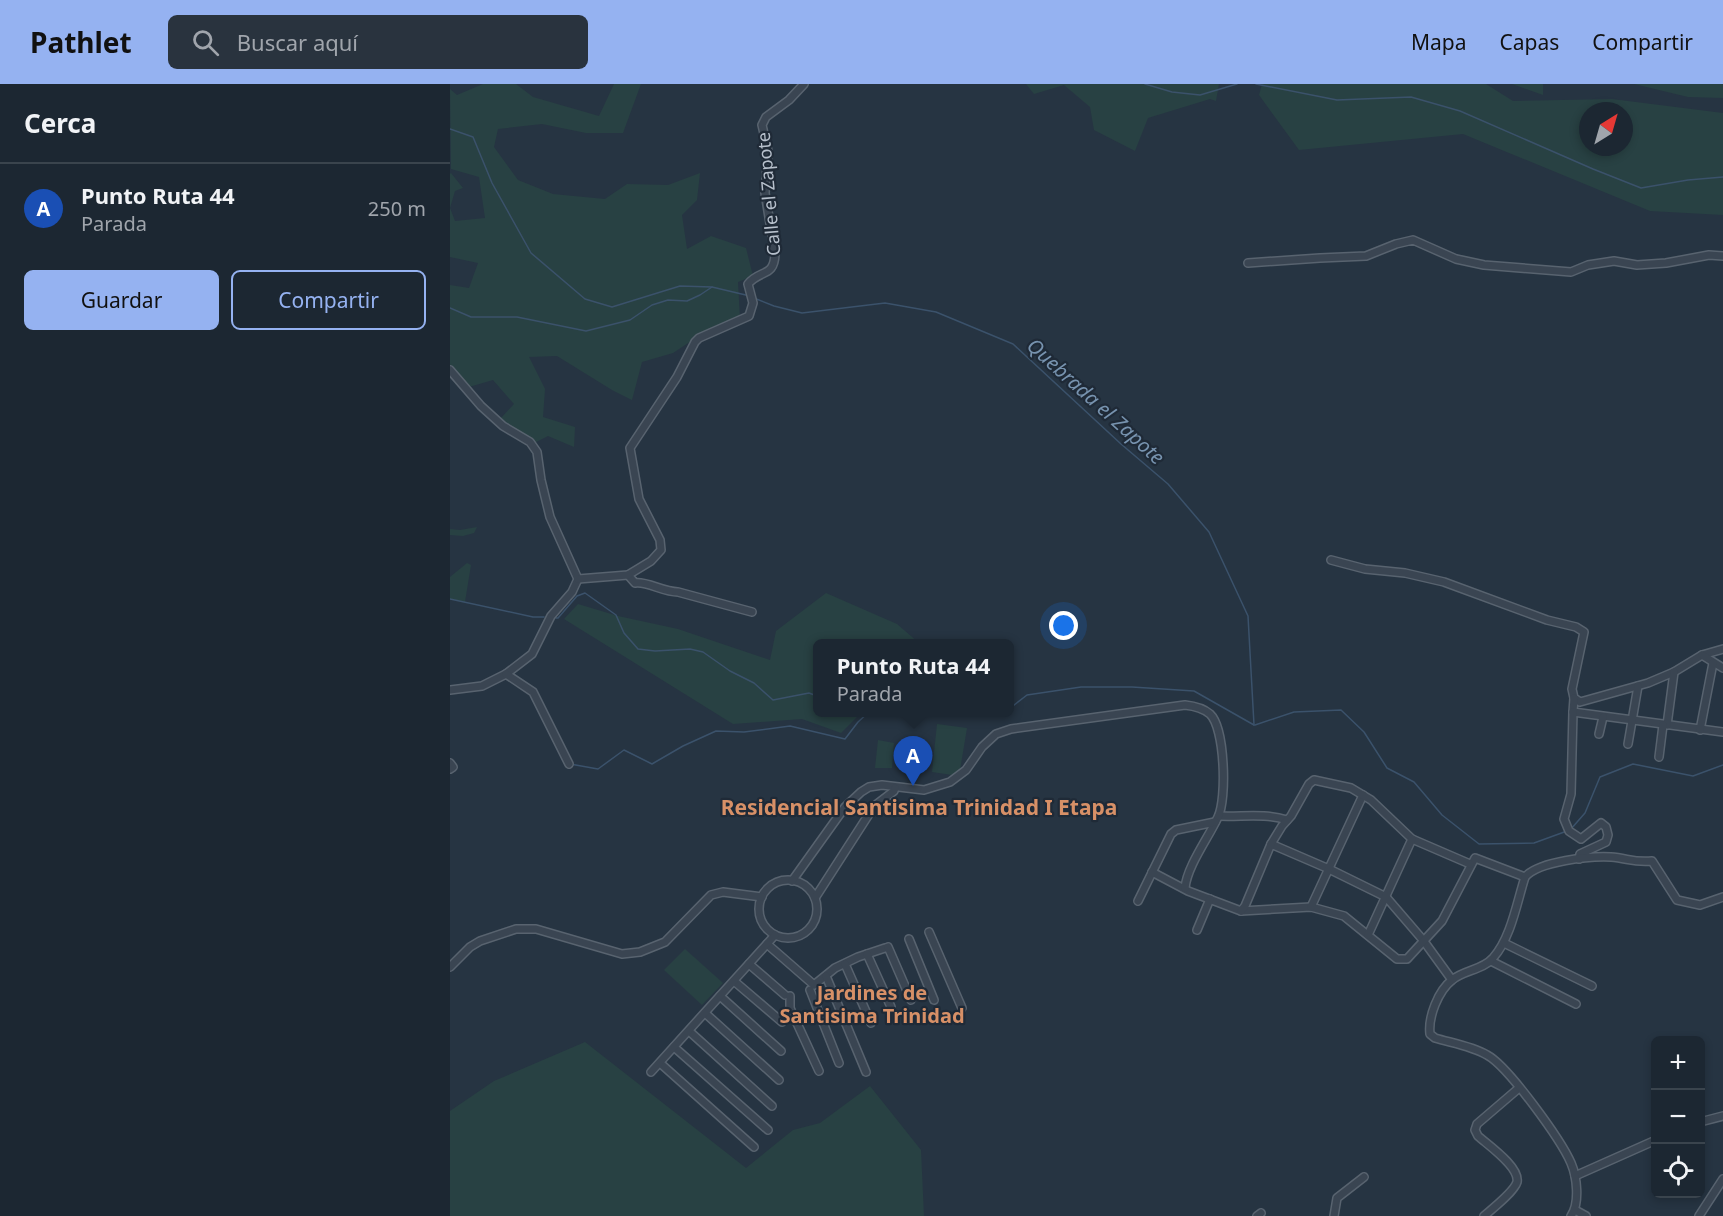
<!DOCTYPE html>
<html lang="es">
<head>
<meta charset="utf-8">
<style>
	body { margin:0; font-family:"Noto Sans",sans-serif; background:#29333e; color:#f1f3f6 }
	.controls { position:absolute; right:18px; bottom:18px; display:grid; overflow:hidden; border-radius:9px; box-shadow:0 3px 9px #0003 }
	.controls button { width:54px; height:54px; display:grid; place-items:center; padding:0; border:0; border-bottom:2px solid #3a444d; background:#1c2732; color:#f1f3f6; font:30px sans-serif }
	.compass { position:absolute; left:1129px; top:18px; width:54px; height:54px; border-radius:50%; background:#1c2732; box-shadow:0 3px 9px #0003; rotate:37deg }
	.you { position:absolute; left:614px; top:542px; width:21px; height:21px; margin:-15px; border:4px solid #fff; border-radius:50%; background:#1a73e8; box-shadow:0 0 0 9px #1a73e833 }
	.badge { display:grid; place-items:center; width:39px; height:39px; border-radius:50%; background:#95b2f1; color:#fff; font-size:20px; font-weight:700 }
	.pin { position:absolute; translate:-50% -50px; filter:drop-shadow(0 2px 3px #0008) }
	.pin::after { content:''; position:absolute; top:32px; width:21px; height:18px; background:inherit; clip-path:polygon(0 0,100% 0,50% 100%) }
	.popup { position:absolute; left:363px; top:555px; width:201px; height:78px; box-sizing:border-box; display:grid; place-content:center; border-radius:9px; background:#1c2732; filter:drop-shadow(0 2px 4px #0005); font-size:20px; white-space:nowrap; color:#a0a5ac }
	.popup b { font-size:22px; color:#f1f3f6 }
	.popup::after { content:''; position:absolute; left:50%; top:100%; margin-left:-12px; border:12px solid transparent; border-top-color:#1c2732 }
	.list { margin:0; padding:0; list-style:none }
	h2 { display:flex; justify-content:space-between; align-items:center; height:78px; margin:0; padding:0 24px; font-size:26px }
	h2 small { font-size:20px; font-weight:400; color:#a0a5ac }
	.list li { display:grid; grid-template-columns:39px 1fr auto; gap:18px; align-items:center; box-sizing:border-box; height:90px; padding:0 24px; border-top:2px solid #3a444d }
	.list b { display:block; font-size:22px; white-space:nowrap }
	.list p { margin:0; font-size:20px; white-space:nowrap; color:#a0a5ac }
	.list em { font-size:20px; font-style:normal; color:#a0a5ac }
	.actions { display:flex; gap:12px; padding:18px 24px }
	.actions a { flex:1; padding:14px 0; border:2px solid #95b2f1; border-radius:9px; text-align:center; font-size:21px; color:#95b2f1 }
	.actions .main { background:#95b2f1; color:#111 }
	.icon { flex:none; width:33px; height:33px; fill:none; stroke:currentColor; stroke-width:2; stroke-linecap:round; stroke-linejoin:round }
	.map { position:relative; flex:none; width:1273px; height:1132px; overflow:hidden }
	header { display:flex; align-items:center; gap:36px; box-sizing:border-box; height:84px; padding:0 30px; background:#95b2f1; color:#111 }
	header strong { font-size:28px }
	nav { display:flex; gap:33px; margin-inline-start:auto; font-size:21px }
	.search { width:420px; height:54px; background:#29333e; display:flex; align-items:center; gap:15px; box-sizing:border-box; padding:0 21px; border-radius:9px; color:#a0a5ac; font-size:22px }
	main { display:flex }
	aside { flex:1; background:#1c2732 }
	.map>svg:first-child { display:block }
</style>
</head>
<body>
<header>
<strong>Pathlet</strong>
<div class="search"><svg class="icon" aria-label="search" viewBox="0 0 24 24"><circle cx="10" cy="10" r="6"/><path d="M15 15l6 6"/></svg>Buscar aquí</div>
<nav><a>Mapa</a><a>Capas</a><a>Compartir</a></nav>
</header>
<main>
<aside>
<h2>Cerca<small></small></h2>
<ul class="list">
<li><span class="badge" style="background:#1a4fb4">A</span><div><b>Punto Ruta 44</b><p>Parada</p></div><em>250 m</em></li>
</ul>
<div class="actions"><a class="main">Guardar</a><a>Compartir</a></div>
</aside>
<div class="map">
<svg width="1273" height="1132" viewBox="0 0 1273 1132">
	<rect width="100%" height="100%" fill="#263442"/>
	<g fill="#284143" fill-rule="evenodd">
		<path d="M33 0H66L83 13 149 32 164 0H191L173 49H136L92 40 48 45 44 63 68 96 103 110 155 115 177 100 218 101 250 89 247 116 232 131 237 165 261 152 296 164 303 192 288 198 290 235 264 242 223 269 192 278 182 316 162 306 107 272 79 273 95 305 93 333 125 343 124 363 98 352 84 359 51 334 64 320 43 296 19 303 0 284V201L19 204 28 179 0 173V90L1 89 13 104 5 107 0 124 5 137 35 134 29 93 1 85 0 5 7 11Z"/>
		<path d="M576 0H769L766 17 760 15 698 34 685 67 644 46 640 23 614 1 584 10Z"/>
		<path d="M812 0H1036L1063 17 1162 15 1273 29V131L1200 127 1013 50 849 66 809 11ZM1138 27H1174V63H1138Z"/>
		<path d="M1062 0H1093V11Z"/>
		<path d="M1184 0H1273V14L1238 13Z"/>
		<path d="M27 443 24 449 13 452 0 451V445L10 446Z"/>
		<path d="M17 479 21 481 15 518 0 515V493Z"/>
		<path d="M376 509 447 540 469 559 367 560V628L411 629 391 649 352 635 283 640 114 535 128 520 168 532 228 545 320 576 326 547Z"/>
		<path d="M487 640 517 644 509 692 482 688Z"/>
		<path d="M428 656 444 659 442 684H425Z"/>
		<path d="M235 865 273 899 252 921 214 886Z"/>
		<path d="M135 958 296 1084 343 1046 370 1039 420 1002 471 1066 474 1132H0V1027L44 997Z"/>
	</g>
	<g fill="none" stroke-linecap="round" stroke-linejoin="round">
		<g stroke="#3b526b" stroke-width="1.5">
			<path d="M695 0 722 8 750 11 787 0"/>
			<path d="M806 0 887 16 961 13 1010 27 1143 85 1191 104 1238 96 1273 93"/>
			<path d="M0 45 23 53 42 99 81 169 135 215 162 223 230 202 262 203 300 212"/>
			<path d="M304 214 324 222 352 229 435 219 486 228 563 260 671 360 718 400 759 448 798 532 804 641"/>
			<path d="M0 224 21 233H67L136 247 180 236 202 221 218 216 237 217 250 211 262 203"/>
			<path d="M0 515 83 533H94"/>
			<path d="M106 534H108L127 512 135 509 166 531 174 549 188 565 205 567 240 565 253 568 280 587 304 599 323 616 359 609 367 612"/>
			<path d="M559 625 577 611 631 603H682L744 607 804 641"/>
			<path d="M519 628 551 631 555 628"/>
			<path d="M805 641 844 628 891 626 914 648 937 684 964 698 992 731 1029 760 1084 759 1117 747"/>
			<path d="M120 680 148 685 174 666 202 680 233 662 266 647 294 648 340 642 395 655 408 638 419 628"/>
			<path d="M1121 745 1135 729 1150 693 1183 680 1243 692 1273 681"/>
		</g>
		<g stroke="#58636f" stroke-width="10">
			<g id="minor">
				<path d="M798 179 870 174 916 172 946 160 963 156 1006 175 1034 181 1121 188 1138 181 1164 177 1187 181 1216 179 1259 171 1273 172"/>
				<path d="M0 286 31 322 53 342 80 358 87 368 91 396 100 433 128 495 122 508 101 532 82 570 56 590 32 602 0 606"/>
				<path d="M881 476 915 485 955 489 994 498 1097 536 1126 543 1134 548 1122 605 1124 614 1130 618 1198 599 1224 588 1252 571 1273 565"/>
				<path d="M178 491 185 499C197 497 213 508 228 508L302 528"/>
				<path d="M128 495 178 491 201 477 211 466 210 456 189 415 180 364 227 293 245 258 249 254 299 232 303 219 298 200C310 185 324 194 325 170L315 109 318 67 312 41 316 33 339 16 354 0"/>
				<path d="M1252 571 1273 584"/>
				<path d="M56 590 83 608 119 680"/>
				<path d="M1124 614 1123 628 1273 648"/>
				<path d="M1123 628 1121 710 1114 735 1119 747 1131 755 1151 739 1156 743 1158 751 1156 758 1130 770 1129 775"/>
				<path d="M1217 641 1224 588"/>
				<path d="M1250 646 1263 579"/>
				<path d="M1149 650 1153 633"/>
				<path d="M1178 660 1188 602"/>
				<path d="M1209 673 1213 641"/>
				<path d="M0 679 3 683 0 685"/>
				<path d="M769 732C793 733 814 729 837 736"/>
				<path d="M821 760 879 785 936 813 973 856 1002 896"/>
				<path d="M702 788 738 807 791 827 861 823 894 832 947 875H957L992 837 1025 774 1075 793"/>
				<circle cx="338" cy="825" r="29"/>
				<path d="M342 797 395 723 411 708 419 703 432 701 474 706 500 698 516 686 532 663 546 650 561 645 735 621C744 622 753 624 760 630 775 644 777 715 768 733 759 753 737 782 735 804"/>
				<path d="M365 814 421 727 427 720 444 707 445 704"/>
				<path d="M688 817 721 750 726 746 765 738"/>
				<path d="M861 823 913 711"/>
				<path d="M791 827 795 822 821 760 832 742 841 732 859 700 864 696 901 704 921 716 962 755 1020 780"/>
				<path d="M747 846 760 815"/>
				<path d="M479 848 512 924"/>
				<path d="M918 851 962 755"/>
				<path d="M459 855 484 916"/>
				<path d="M1054 859 1142 902"/>
				<path d="M317 860 364 901 385 884 408 873 435 864"/>
				<path d="M438 863 461 916"/>
				<path d="M417 870 441 923"/>
				<path d="M1041 877 1126 920"/>
				<path d="M299 880 335 911"/>
				<path d="M395 880 421 939"/>
				<path d="M0 883 20 863 30 857 66 845H86L172 870 190 868 215 858 261 811 273 808 312 813"/>
				<path d="M376 892 416 988"/>
				<path d="M284 897 332 938"/>
				<path d="M360 906 389 979"/>
				<path d="M270 912 331 967"/>
				<path d="M340 912V924L369 987"/>
				<path d="M255 929 329 996"/>
				<path d="M239 947 322 1022"/>
				<path d="M224 963 318 1046"/>
				<path d="M210 979 304 1063"/>
				<path d="M201 988 325 851"/>
				<path d="M1250 1038 1273 1032"/>
				<path d="M1125 1092 1206 1056"/>
				<path d="M1125 1126 1136 1132"/>
				<path d="M807 1132 811 1129"/>
				<path d="M884 1132 887 1114 914 1093"/>
				<path d="M1034 1132C1042 1125 1064 1108 1067 1098 1070 1083 1038 1061 1028 1052L1025 1046 1027 1040 1069 1004"/>
				<path d="M1121 1132C1130 1119 1127 1093 1121 1079 1111 1056 1058 982 1037 971 1022 962 1002 959 985 954L980 950C978 933 988 907 1002 896 1014 886 1033 886 1043 874 1061 854 1067 818 1075 793 1089 777 1140 772 1161 773 1177 774 1184 779 1202 777L1227 816 1250 821 1273 813"/>
				<path d="M1249 1132 1273 1095"/>
			</g>
		</g>
		<use href="#minor" stroke="#3a4552" stroke-width="7"/>
	</g>
	<g text-anchor="middle" dominant-baseline="central" stroke-width="4.5" stroke-linejoin="round" paint-order="stroke">
		<g font-size="18" fill="#b7c0cc" stroke="#1f2a37">
			<text transform="translate(318 110) rotate(-95)">Calle el Zapote</text>
		</g>
		<g font-size="20" font-style="italic" fill="#7793af" stroke="#1f2a37">
			<text transform="translate(646 317) rotate(42)">Quebrada el Zapote</text>
		</g>
		<g font-size="20" font-weight="bold" fill="#d79067" stroke="#1f2a37">
			<text x="422" y="908">Jardines de<tspan x="422" dy="23">Santisima Trinidad</tspan></text>
		</g>
		<g font-size="21" font-weight="bold" fill="#d79067" stroke="#1f2a37">
			<text x="469" y="723">Residencial Santisima Trinidad I Etapa</text>
		</g>
	</g>
</svg>
<div class="controls">
<button>+</button>
<button>−</button>
<button><svg class="icon" aria-label="locate" viewBox="0 0 24 24"><circle cx="12" cy="12" r="6"/><path d="M12 2v4M12 18v4M2 12h4M18 12h4"/></svg></button>
</div>
<svg class="compass" viewBox="-18 -18 36 36"><path d="M0-13l5 13h-10z" fill="#e53935"/><path d="M0 13l5-13h-10z" fill="#a0a5ac"/></svg>
<div class="you"></div>
<div class="pin badge" style="left:463px;top:702px;background:#1a4fb4">A</div>
<div class="popup"><b>Punto Ruta 44</b>Parada</div>
</div>
</main>
</body>
</html>
